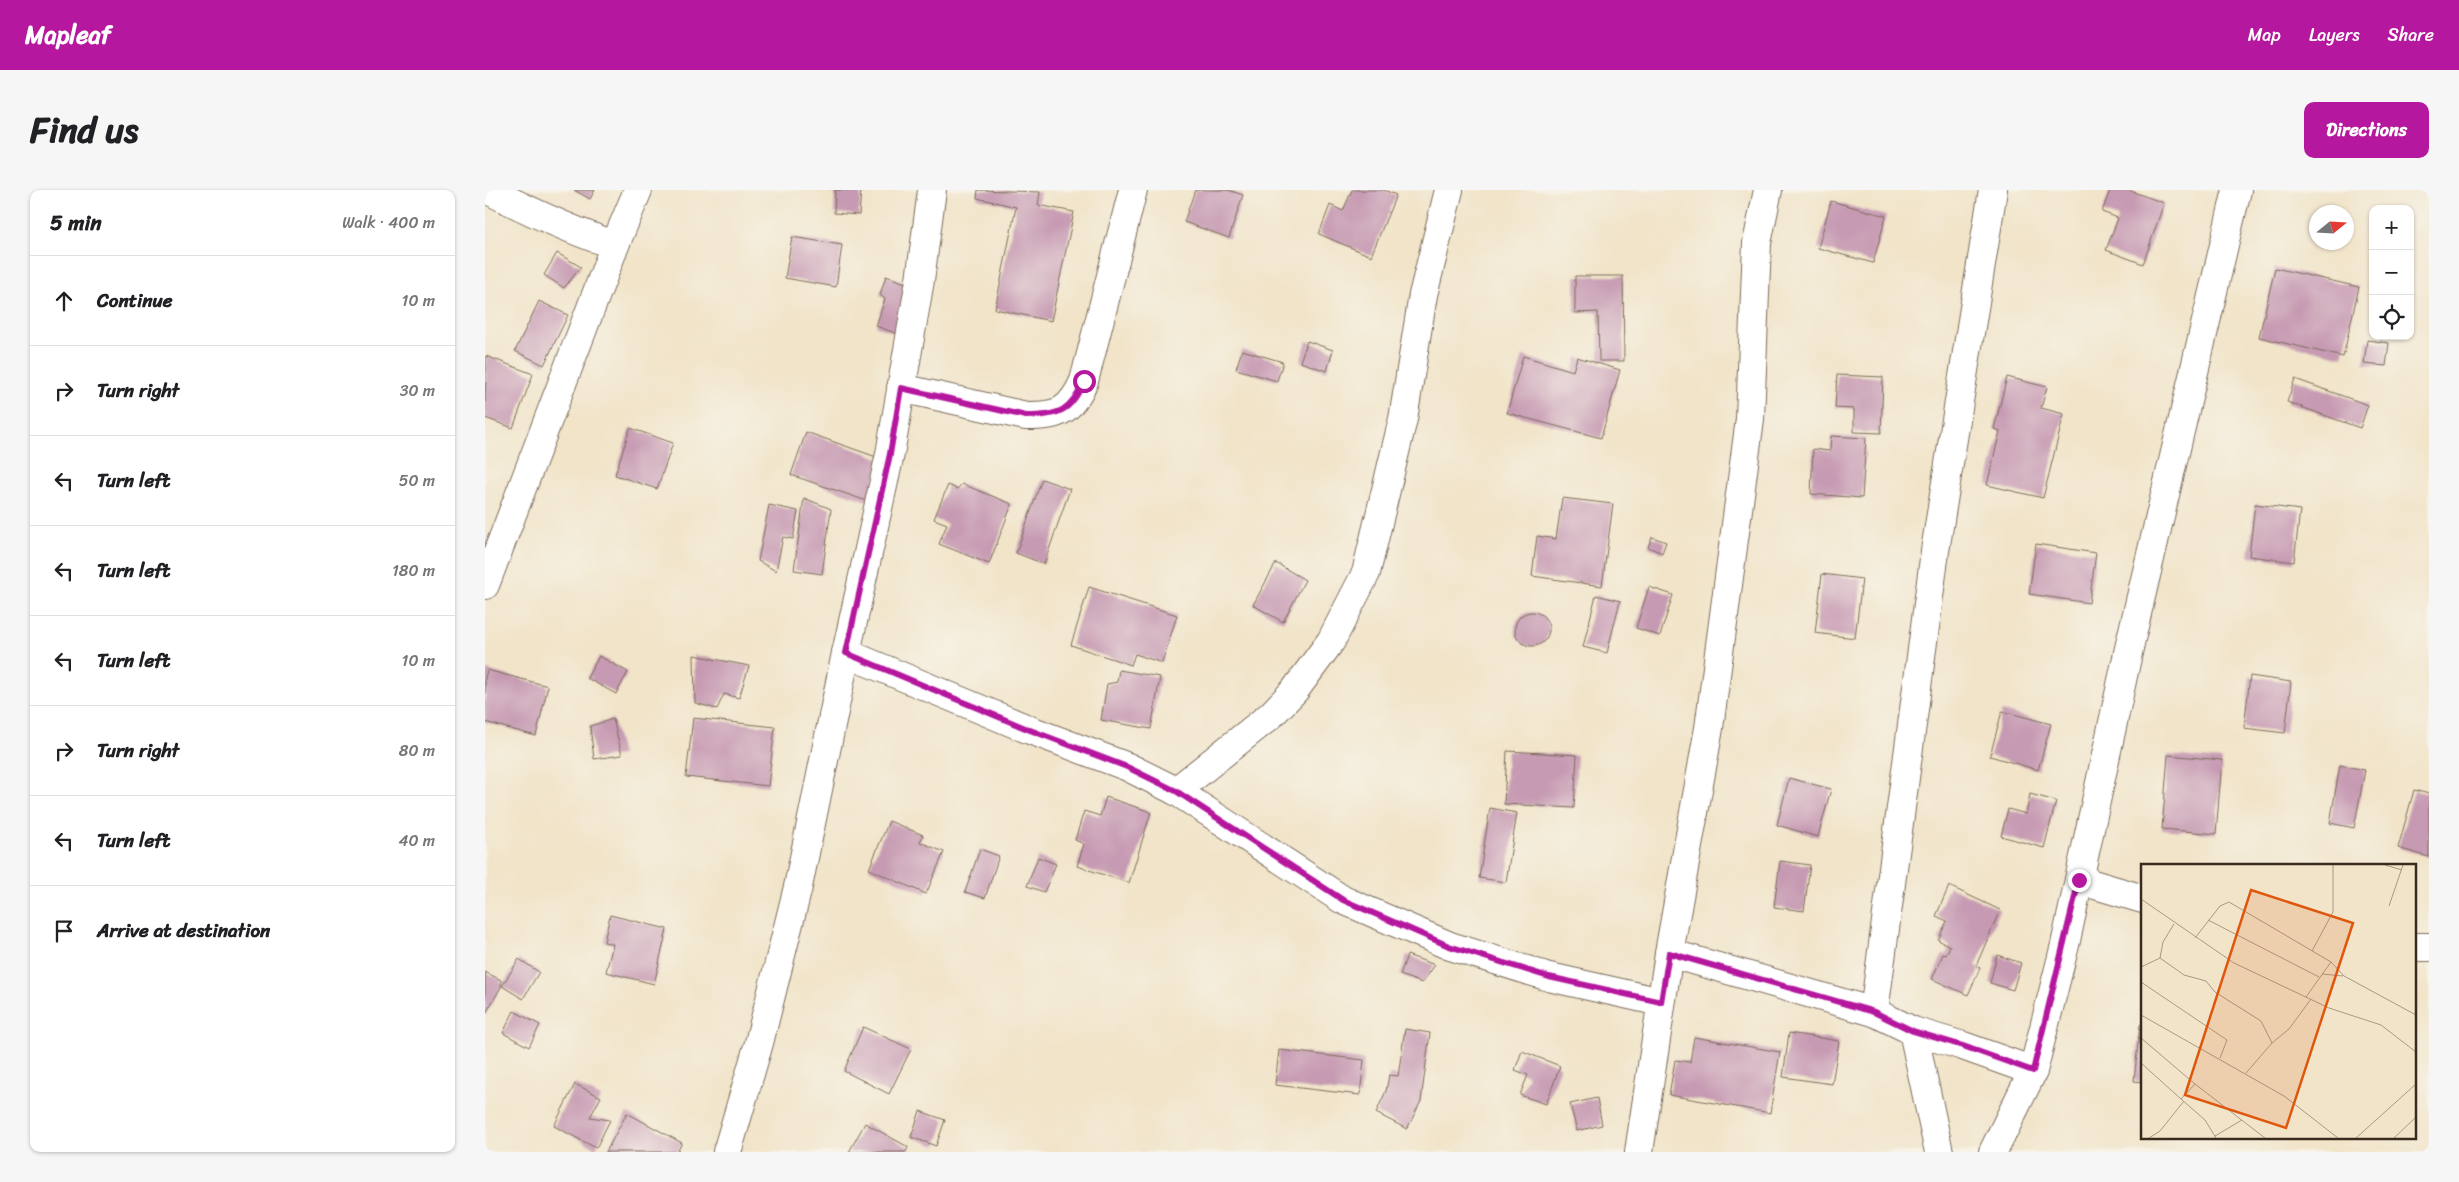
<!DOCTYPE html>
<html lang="en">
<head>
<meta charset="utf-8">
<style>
	body { margin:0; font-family:Sriracha,sans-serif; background:#f6f6f6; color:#202124 }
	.controls { position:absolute; right:15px; top:15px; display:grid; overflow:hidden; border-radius:10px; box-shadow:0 1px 4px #0004 }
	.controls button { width:45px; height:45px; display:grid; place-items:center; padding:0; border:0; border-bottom:1px solid #e0e0e0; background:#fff; color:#202124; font:25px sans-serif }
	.compass { position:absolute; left:1824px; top:15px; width:45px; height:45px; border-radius:50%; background:#fff; box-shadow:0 1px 4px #0004; rotate:72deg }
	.stop { position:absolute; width:15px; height:15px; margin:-11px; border:4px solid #b5179e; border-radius:50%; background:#fff }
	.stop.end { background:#b5179e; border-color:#fff; box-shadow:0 1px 5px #0008 }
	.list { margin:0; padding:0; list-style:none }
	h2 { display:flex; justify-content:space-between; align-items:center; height:65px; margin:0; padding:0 20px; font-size:21px }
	h2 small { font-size:16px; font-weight:400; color:#757577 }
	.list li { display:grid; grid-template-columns:32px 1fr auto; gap:15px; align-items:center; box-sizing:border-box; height:90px; padding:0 20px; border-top:1px solid #e0e0e0 }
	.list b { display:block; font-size:19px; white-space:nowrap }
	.list em { font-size:16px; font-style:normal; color:#757577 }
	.icon { flex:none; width:28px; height:28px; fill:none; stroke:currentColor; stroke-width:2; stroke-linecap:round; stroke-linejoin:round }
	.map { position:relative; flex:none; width:1944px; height:962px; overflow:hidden; border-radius:10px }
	header { display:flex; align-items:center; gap:30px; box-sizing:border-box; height:70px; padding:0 25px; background:#b5179e; color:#fff }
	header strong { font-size:24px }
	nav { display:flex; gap:28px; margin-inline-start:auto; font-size:18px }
	.intro { display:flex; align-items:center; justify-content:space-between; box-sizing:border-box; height:120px; padding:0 30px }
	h1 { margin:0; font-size:35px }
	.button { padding:12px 22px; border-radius:10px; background:#b5179e; color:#fff; font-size:18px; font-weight:700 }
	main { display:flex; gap:30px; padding:0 30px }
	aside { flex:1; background:#fff; border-radius:10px; box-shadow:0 1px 4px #0004 }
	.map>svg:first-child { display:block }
</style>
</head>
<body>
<header>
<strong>Mapleaf</strong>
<nav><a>Map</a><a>Layers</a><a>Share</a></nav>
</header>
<div class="intro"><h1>Find us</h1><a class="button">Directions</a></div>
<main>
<aside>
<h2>5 min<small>Walk · 400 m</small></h2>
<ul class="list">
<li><svg class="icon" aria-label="ahead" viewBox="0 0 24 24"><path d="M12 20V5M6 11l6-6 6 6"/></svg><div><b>Continue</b></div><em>10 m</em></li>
<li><svg class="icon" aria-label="right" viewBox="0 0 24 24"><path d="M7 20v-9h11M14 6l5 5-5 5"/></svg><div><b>Turn right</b></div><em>30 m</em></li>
<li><svg class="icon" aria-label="left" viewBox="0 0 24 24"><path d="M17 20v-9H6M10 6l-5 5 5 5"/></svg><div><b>Turn left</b></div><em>50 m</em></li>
<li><svg class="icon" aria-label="left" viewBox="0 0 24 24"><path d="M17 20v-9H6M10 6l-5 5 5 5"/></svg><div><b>Turn left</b></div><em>180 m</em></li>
<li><svg class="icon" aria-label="left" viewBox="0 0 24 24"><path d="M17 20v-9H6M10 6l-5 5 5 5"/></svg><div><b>Turn left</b></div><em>10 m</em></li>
<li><svg class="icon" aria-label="right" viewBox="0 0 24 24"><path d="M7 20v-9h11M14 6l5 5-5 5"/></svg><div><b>Turn right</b></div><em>80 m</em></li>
<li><svg class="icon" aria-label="left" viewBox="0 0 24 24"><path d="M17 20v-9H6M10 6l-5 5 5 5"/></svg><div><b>Turn left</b></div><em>40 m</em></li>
<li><svg class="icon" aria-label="arrive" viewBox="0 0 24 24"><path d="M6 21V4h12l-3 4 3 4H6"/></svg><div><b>Arrive at destination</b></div></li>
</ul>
</aside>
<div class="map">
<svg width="1944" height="962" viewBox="0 0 1944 962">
	<rect width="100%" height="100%" fill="#f7f3e8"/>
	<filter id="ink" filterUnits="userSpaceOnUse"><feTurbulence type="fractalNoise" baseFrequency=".02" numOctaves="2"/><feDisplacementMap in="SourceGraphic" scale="10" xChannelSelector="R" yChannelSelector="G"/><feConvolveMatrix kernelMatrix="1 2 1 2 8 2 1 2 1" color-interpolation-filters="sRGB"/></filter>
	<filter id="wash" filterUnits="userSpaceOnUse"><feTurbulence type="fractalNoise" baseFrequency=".0096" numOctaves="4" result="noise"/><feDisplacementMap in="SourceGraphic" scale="20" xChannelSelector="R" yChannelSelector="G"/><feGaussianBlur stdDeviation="1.12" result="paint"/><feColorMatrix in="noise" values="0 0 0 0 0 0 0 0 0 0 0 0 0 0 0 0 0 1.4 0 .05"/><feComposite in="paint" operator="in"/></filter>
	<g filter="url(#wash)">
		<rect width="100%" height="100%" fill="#f1e4c9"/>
		<g id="blocks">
			<g fill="#c69ab2">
				<path d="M89 0H110L105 9Z"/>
				<path d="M350 0H376L374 25 349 23Z"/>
				<path d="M493 0 555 2 553 15 589 22 566 131 510 119 531 17 492 8Z"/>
				<path d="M710 0H743L758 5 744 48 699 32Z"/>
				<path d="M867 0H899L911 5 886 66 834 44 845 15 858 21Z"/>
				<path d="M1625 0H1643L1679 13 1658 74 1621 60 1633 28 1617 22Z"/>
				<path d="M1346 11 1401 26 1388 73 1333 58Z"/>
				<path d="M307 47 357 55 351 97 300 88Z"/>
				<path d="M72 63 96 77 79 98 59 85Z"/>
				<path d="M1790 78 1874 97 1858 167 1774 147Z"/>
				<path d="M401 86 429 96 413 144 391 136 400 109 395 105Z"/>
				<path d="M1090 86H1138L1139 171H1114L1113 122 1090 123Z"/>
				<path d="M54 111 83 125 59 175 30 161Z"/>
				<path d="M1882 150 1904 153 1901 176 1879 174Z"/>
				<path d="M822 151 848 160 842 181 815 172Z"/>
				<path d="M757 160 798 172 792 191 751 179Z"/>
				<path d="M1 166 48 184 28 238 0 228Z"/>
				<path d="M1038 166 1088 181 1092 167 1135 180 1116 248 1022 223Z"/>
				<path d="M1352 185 1398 187 1396 243 1369 242V219L1350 218Z"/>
				<path d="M1522 187 1562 197 1556 218 1579 224 1558 308 1502 295 1515 241 1509 239Z"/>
				<path d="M1810 189 1883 215 1875 238 1802 212Z"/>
				<path d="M145 238 188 253 172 299 130 285Z"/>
				<path d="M321 242 397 269 382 311 306 285Z"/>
				<path d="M1346 246 1381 248 1377 308 1326 304 1328 259 1345 261Z"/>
				<path d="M557 289 585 299 559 374 531 363Z"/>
				<path d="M477 294 527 314 504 374 454 354 462 334 449 329 463 295 472 299Z"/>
				<path d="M319 308 346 319 337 384 309 380Z"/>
				<path d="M1077 308 1128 314 1117 396 1047 386 1052 346 1071 349Z"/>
				<path d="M1770 314 1815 320 1809 372 1764 366Z"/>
				<path d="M284 315 313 321 308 349 298 347 291 381 273 371Z"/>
				<path d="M1167 347 1181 352 1177 363 1163 357Z"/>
				<path d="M1551 354 1611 363 1604 413 1544 404Z"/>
				<path d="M791 373 820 390 798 432 768 415Z"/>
				<path d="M1337 384 1377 389 1370 448 1330 443Z"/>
				<path d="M604 397 692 425 677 473 650 464 646 475 586 455Z"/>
				<path d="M1164 397 1188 405 1175 446 1151 438Z"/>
				<path d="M1111 405 1135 411 1122 463 1098 457Z"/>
				<circle cx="1047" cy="439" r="17"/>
				<path d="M209 465 264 476 254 508 239 504 232 519 210 513Z"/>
				<path d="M114 466 143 482 131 504 102 488Z"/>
				<path d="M2 480 63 496 51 546 0 532V488Z"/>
				<path d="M634 480 675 487 666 539 616 530 622 494 632 492Z"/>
				<path d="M1765 486 1806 492 1800 543 1759 538Z"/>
				<path d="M1517 521 1566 534 1553 580 1505 566Z"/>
				<path d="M208 528 290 537 283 596 201 587Z"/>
				<path d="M128 529 137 565 109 569 105 536Z"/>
				<path d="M1022 561 1092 565 1089 618 1019 614Z"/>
				<path d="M1683 565 1737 570 1731 644 1677 639Z"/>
				<path d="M1855 575 1880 580 1869 638 1845 633Z"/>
				<path d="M1304 588 1346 599 1333 647 1292 635Z"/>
				<path d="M1929 600 1944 604V667L1913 658Z"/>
				<path d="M1545 604 1571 611 1559 658 1516 646 1523 619 1541 624Z"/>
				<path d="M621 607 666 622 644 693 592 676 599 654 590 650 599 621 615 626Z"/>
				<path d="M1005 618 1032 623 1021 692 994 688Z"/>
				<path d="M404 631 438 645 435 652 459 662 441 704 384 679Z"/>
				<path d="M495 659 514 666 500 708 480 702Z"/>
				<path d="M553 667 571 674 559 702 542 696Z"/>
				<path d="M1295 671 1325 675 1319 721 1289 717Z"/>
				<path d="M1464 696 1515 720 1491 776 1495 778 1483 805 1447 789 1458 764 1461 765 1465 756 1453 750 1462 731 1451 726Z"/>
				<path d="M125 725 182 739 169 794 121 782 128 754 119 752Z"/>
				<path d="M922 765 950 775 937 793 915 785Z"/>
				<path d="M1512 765 1536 773 1528 800 1505 793Z"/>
				<path d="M34 769 54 782 38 809 17 796Z"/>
				<path d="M0 782 16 790V797L0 825Z"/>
				<path d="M29 821 55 835 44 857 18 843Z"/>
				<path d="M1655 835H1658V892L1649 891Z"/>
				<path d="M378 837 426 859 404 904 359 881Z"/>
				<path d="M920 839 945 843 936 911 922 939 891 923 901 901 904 885 913 886Z"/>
				<path d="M1304 843 1354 851 1347 894 1298 887Z"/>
				<path d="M1209 847 1295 862 1285 923 1184 905 1190 870 1205 872Z"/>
				<path d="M794 860 879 870 875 905 790 895Z"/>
				<path d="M1037 861 1075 876 1061 914 1035 905 1043 885 1030 880Z"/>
				<path d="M90 894 116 907 105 927 125 930 111 958 69 936Z"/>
				<path d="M1112 908 1117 935 1092 941 1085 914Z"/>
				<path d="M435 921 460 930 451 956 426 947Z"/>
				<path d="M142 923 197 953 192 962H121Z"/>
				<path d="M380 933 423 957 421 962H364Z"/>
			</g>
		</g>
	</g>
	<g filter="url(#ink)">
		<use href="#blocks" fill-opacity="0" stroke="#7b6b5a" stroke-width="1"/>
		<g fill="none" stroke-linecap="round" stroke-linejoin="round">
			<g stroke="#7b6b5a" stroke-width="30">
				<g id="minor">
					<path d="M130 55 153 0"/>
					<path d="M416 198 541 226C574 226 585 222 599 191L648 0"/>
					<path d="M0 395 130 55C86 41 44 21 3 0"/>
					<path d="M361 463 545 540 643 577 691 601 786 525 810 500 846 451 881 383 918 229 938 105 964 0"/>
					<path d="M691 601 858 710 965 756 1064 787 1176 812"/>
					<path d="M1594 690 1658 709"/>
					<path d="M1930 757H1944"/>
					<path d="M1184 763 1389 822 1428 841 1478 856 1548 881"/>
					<path d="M1389 822 1450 361 1508 0"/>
					<path d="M1428 841 1454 962"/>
					<path d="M242 962 274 853 313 697 361 463 405 264 435 90 447 0"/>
					<path d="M1154 962 1184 763 1224 538 1265 229 1272 53 1283 0"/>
					<path d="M1508 962 1548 881 1580 755 1646 449 1752 0"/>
				</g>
			</g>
			<use href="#minor" stroke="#fff" stroke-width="28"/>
		</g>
	</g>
	<g fill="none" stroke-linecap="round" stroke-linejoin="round" filter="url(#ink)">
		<path stroke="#b5179e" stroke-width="6" d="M599 191C586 221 574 226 541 226L416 198 405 264 361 463 545 540 642 577 691 601 858 710 964 756 1064 787 1176 812 1184 763 1389 822 1428 841 1478 856 1548 881 1594 690"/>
	</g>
	<g transform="translate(1656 674)">
		<rect width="275" height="275" fill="#f1e4c9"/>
		<path fill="none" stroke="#a89a85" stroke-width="1" d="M244 1 261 6M0 35 93 99 188 144 240 161 275 188M248 42 262 1M67 56 178 113M54 74 79 42 88 38 190 98 203 112 275 151M171 87 192 48V1M19 94 43 111 65 117 74 128 120 157 131 179 105 209M0 103 19 94 22 78 33 60M181 110 202 112M0 118 86 176 79 194M165 133 190 98M0 151 143 232 197 274M0 174 54 220M131 179 148 165 170 135M0 199 40 235 54 220 124 274M40 235 64 256 75 274M74 272 101 256M8 274 19 267 43 237M215 274 275 220M253 274 275 253"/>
		<path fill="#df570d" fill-opacity="0.15" stroke="#df570d" stroke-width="2.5" d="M110 26 212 59 145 264 44 231Z"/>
		<rect width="275" height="275" fill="none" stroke="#3b2a1e" stroke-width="2.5"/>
	</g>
</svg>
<div class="controls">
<button>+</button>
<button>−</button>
<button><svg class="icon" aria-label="locate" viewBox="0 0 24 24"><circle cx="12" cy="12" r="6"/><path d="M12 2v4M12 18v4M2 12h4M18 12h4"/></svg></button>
</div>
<svg class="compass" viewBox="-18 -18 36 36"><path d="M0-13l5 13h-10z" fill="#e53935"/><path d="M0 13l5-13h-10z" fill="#757577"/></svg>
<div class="stop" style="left:599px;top:191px"></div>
<div class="stop end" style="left:1594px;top:690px"></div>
</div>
</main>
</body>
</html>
